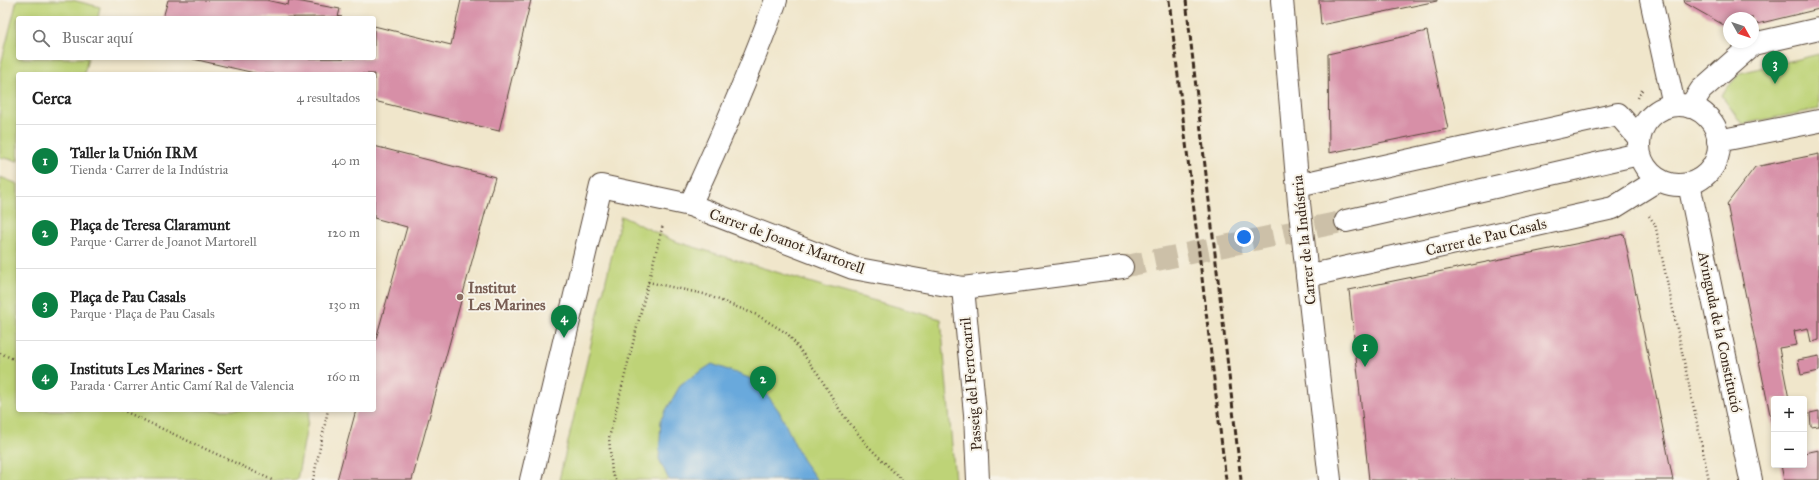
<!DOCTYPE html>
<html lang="es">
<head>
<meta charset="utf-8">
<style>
	body { margin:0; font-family:"IM FELL Great Primer",serif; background:#f2f2f2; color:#222 }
	.controls { position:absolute; right:12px; bottom:12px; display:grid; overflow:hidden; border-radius:4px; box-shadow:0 2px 6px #0003 }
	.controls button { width:36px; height:36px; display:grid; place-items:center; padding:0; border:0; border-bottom:1px solid #e0e0e0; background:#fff; color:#222; font:20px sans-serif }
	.compass { position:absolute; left:1723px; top:12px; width:36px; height:36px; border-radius:50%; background:#fff; box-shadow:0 2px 6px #0003; rotate:130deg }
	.you { position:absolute; left:1244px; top:237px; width:14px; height:14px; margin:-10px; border:3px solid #fff; border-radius:50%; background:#1a73e8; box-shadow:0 0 0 6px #1a73e833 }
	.badge { display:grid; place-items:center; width:26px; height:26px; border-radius:50%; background:#0b8043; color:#fff; font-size:13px; font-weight:700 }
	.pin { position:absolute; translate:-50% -33px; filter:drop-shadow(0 1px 2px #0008) }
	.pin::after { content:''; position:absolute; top:21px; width:14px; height:12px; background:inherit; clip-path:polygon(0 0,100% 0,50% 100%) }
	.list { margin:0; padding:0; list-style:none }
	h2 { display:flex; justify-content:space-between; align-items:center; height:52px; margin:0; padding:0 16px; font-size:17px }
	h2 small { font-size:13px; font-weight:400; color:#767676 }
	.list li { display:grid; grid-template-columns:26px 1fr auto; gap:12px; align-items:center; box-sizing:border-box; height:72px; padding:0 16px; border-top:1px solid #e0e0e0 }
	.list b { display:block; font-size:15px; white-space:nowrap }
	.list p { margin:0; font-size:13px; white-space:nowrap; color:#767676 }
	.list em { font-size:13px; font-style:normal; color:#767676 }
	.icon { flex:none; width:22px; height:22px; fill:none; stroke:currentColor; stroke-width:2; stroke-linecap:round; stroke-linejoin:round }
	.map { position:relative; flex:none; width:1819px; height:480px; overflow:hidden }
	.search { position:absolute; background:#fff; box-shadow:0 2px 6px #0003; left:16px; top:16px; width:360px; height:44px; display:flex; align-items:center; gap:10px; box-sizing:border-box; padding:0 14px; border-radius:4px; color:#767676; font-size:15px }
	.panel { position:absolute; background:#fff; box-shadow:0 2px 6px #0003; left:16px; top:72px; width:360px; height:340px; border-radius:4px }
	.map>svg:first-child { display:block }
</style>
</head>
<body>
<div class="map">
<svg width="1819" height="480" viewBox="0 0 1819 480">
	<rect width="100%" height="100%" fill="#f7f3e8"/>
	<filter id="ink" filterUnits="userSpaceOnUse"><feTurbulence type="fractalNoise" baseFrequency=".025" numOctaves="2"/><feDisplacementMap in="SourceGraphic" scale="8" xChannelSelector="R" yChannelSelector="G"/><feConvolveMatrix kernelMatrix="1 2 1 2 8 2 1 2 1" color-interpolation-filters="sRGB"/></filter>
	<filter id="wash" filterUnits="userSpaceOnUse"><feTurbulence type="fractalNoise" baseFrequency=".012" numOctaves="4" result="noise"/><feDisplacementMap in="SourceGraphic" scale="16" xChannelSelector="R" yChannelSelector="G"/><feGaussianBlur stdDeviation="0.9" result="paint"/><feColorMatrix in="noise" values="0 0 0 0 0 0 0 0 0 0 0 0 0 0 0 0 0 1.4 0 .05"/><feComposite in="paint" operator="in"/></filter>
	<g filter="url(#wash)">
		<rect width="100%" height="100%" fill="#f0e6cb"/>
		<g fill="#bed377" stroke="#7c7e4a">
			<path d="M17 0H72L100 7 98 18H18V58H88L84 74H18V161L0 157V68Z"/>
			<path d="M1819 54V109L1742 124 1721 95 1740 73Z"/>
			<path d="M0 177 18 184V410H310L297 480H0Z"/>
			<path d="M621 216 674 241 832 289 941 319 955 480H559Z"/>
		</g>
		<path fill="#69a9dc" stroke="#526a7d" d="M712 364 757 381 779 411 802 459 817 480H669L659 459 661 419 681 384Z"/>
		<g id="blocks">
			<g fill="#d78fa7">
				<path d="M168 0H266L288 5 289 0H291L340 9 338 17H342L163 18Z"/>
				<path d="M461 0H531L499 131 374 101V74H259L193 59 374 58V26L451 45Z"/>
				<path d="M1319 0H1437V1L1321 25Z"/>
				<path d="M1684 0H1819V9L1753 25V18H1729V28L1685 3Z"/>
				<path d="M1427 31 1448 129 1329 153 1328 54Z"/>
				<path d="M374 146 495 177 412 480H337L356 410H374V346L407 227 374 218Z"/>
				<path d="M1819 154V340L1811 342 1808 328 1794 331 1797 345 1779 348 1789 399H1774L1773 429 1727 204 1755 167Z"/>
				<path d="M1624 234 1673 480H1369L1349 290Z"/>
				<path d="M1819 356V371L1801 375 1798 360Z"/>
				<path d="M1819 411V426L1811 427 1810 413Z"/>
				<path d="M1819 450V480H1784L1781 465H1804V453Z"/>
			</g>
		</g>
	</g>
	<g filter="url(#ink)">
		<use href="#blocks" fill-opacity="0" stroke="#564638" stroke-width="1"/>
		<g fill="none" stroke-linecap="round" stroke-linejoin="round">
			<path stroke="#ccc0a8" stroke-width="22" stroke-dasharray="22 11" stroke-linecap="butt" d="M1122 267 1346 221"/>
			<g stroke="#564638" stroke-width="24">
				<g id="minor">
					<path d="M1282 0 1299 203 1330 480"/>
					<path d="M1690 107 1701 90 1753 44 1819 29"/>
					<path d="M1718 141 1819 121"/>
					<path d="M1298 185 1618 114 1639 138"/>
					<path d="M690 205C721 138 751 70 776 0"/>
					<path d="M1346 221 1639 154"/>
					<path d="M1307 276 1613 208 1658 180"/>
					<path d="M963 288 975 414 978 480"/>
					<path d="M531 480 601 186 690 205 853 268 963 288 1122 267"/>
				</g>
			</g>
			<g stroke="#564638" stroke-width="24">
				<g id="tertiary">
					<path d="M1651 0 1674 105"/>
					<circle cx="1679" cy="145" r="40"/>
					<path d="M1689 184 1751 480"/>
				</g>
			</g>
			<g stroke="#564638" stroke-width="2.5" stroke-dasharray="1 3" stroke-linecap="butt">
				<path d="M1638 98 1643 88"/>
				<path d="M1649 216 1655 224 1709 480"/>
				<path d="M648 282 704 294 757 315 788 334 818 374 841 412 867 445 902 480"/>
				<path d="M0 353 18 361"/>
				<path d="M122 410 272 480"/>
				<path d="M313 480 328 410"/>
				<path d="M616 480 612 473 609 438 663 224"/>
			</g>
			<use href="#minor" stroke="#fff" stroke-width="22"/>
			<use href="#tertiary" stroke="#fff" stroke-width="22"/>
			<g stroke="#3b2a1e" stroke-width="3" stroke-dasharray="6 3" stroke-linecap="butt">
				<path d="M1169 0 1226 480"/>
				<path d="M1186 0 1241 480"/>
			</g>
		</g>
	</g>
	<circle fill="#8d6e63" stroke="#f7f3e8" stroke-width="1.5" cx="460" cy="297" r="4"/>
	<g text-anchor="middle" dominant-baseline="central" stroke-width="4" stroke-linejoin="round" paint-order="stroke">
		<g font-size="15" fill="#3b2a1e" stroke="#f7f3e8">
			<text transform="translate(1486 237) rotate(-13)">Carrer de Pau Casals</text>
			<text transform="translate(1304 240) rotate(-96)">Carrer de la Indústria</text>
			<text transform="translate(787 241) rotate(20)">Carrer de Joanot Martorell</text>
			<text transform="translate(1720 332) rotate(78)">Avinguda de la Constitució</text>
			<text transform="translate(971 384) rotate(-95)">Passeig del Ferrocarril</text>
		</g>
		<g font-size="15" font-weight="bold" fill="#785e54" stroke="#f7f3e8" text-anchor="start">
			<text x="468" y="288">Institut<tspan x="468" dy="17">Les Marines</tspan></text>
		</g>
	</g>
</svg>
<div class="controls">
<button>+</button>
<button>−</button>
</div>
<svg class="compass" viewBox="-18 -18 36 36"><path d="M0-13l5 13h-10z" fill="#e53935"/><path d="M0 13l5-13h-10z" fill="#767676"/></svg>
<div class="you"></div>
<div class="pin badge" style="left:1365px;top:367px">1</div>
<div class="pin badge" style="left:763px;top:399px">2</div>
<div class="pin badge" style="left:1775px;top:84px">3</div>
<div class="pin badge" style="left:564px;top:338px">4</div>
<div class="search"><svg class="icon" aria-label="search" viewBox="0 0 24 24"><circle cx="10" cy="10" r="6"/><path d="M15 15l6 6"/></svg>Buscar aquí</div>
<section class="panel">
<h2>Cerca<small>4 resultados</small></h2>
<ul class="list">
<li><span class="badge">1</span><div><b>Taller la Unión IRM</b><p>Tienda · Carrer de la Indústria</p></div><em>40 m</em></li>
<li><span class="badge">2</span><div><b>Plaça de Teresa Claramunt</b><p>Parque · Carrer de Joanot Martorell</p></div><em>120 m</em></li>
<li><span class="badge">3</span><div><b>Plaça de Pau Casals</b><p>Parque · Plaça de Pau Casals</p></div><em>130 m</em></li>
<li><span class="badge">4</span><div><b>Instituts Les Marines - Sert</b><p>Parada · Carrer Antic Camí Ral de Valencia</p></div><em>160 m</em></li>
</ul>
</section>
</div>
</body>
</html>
